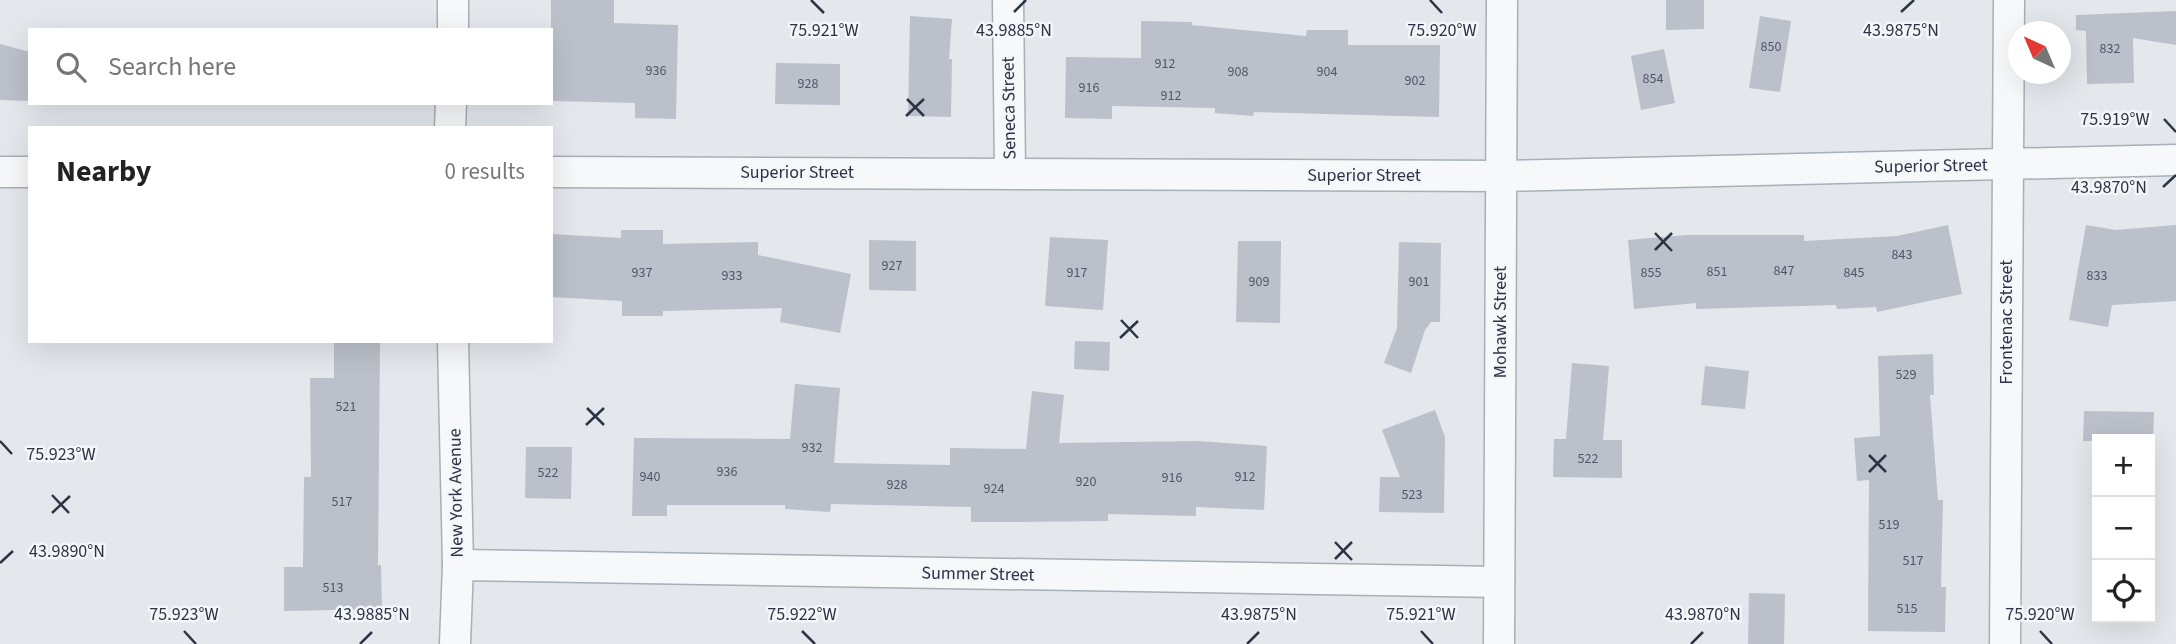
<!DOCTYPE html>
<html lang="en">
<head>
<meta charset="utf-8">
<style>
	body { margin:0; font-family:"Source Sans 3",sans-serif; background:#f2f2f2; color:#222 }
	.controls { position:absolute; right:21px; bottom:21px; display:grid; overflow:hidden; border-radius:0px; box-shadow:0 7px 28px #0002 }
	.controls button { width:63px; height:63px; display:grid; place-items:center; padding:0; border:0; border-bottom:2px solid #e0e0e0; background:#fff; color:#222; font:35px sans-serif }
	.compass { position:absolute; left:2008px; top:21px; width:63px; height:63px; border-radius:50%; background:#fff; box-shadow:0 7px 28px #0002; rotate:316deg }
	.list { margin:0; padding:0; list-style:none }
	h2 { display:flex; justify-content:space-between; align-items:center; height:91px; margin:0; padding:0 28px; font-size:30px }
	h2 small { font-size:23px; font-weight:400; color:#767676 }
	.icon { flex:none; width:38px; height:38px; fill:none; stroke:currentColor; stroke-width:2; stroke-linecap:round; stroke-linejoin:round }
	.map { position:relative; flex:none; width:2176px; height:644px; overflow:hidden }
	.search { position:absolute; background:#fff; box-shadow:0 7px 28px #0002; left:28px; top:28px; width:525px; height:77px; display:flex; align-items:center; gap:18px; box-sizing:border-box; padding:0 24px; border-radius:0px; color:#767676; font-size:26px }
	.panel { position:absolute; background:#fff; box-shadow:0 7px 28px #0002; left:28px; top:126px; width:525px; height:217px; border-radius:0px }
	.map>svg:first-child { display:block }
</style>
</head>
<body>
<div class="map">
<svg width="2176" height="644" viewBox="0 0 2176 644">
	<rect width="100%" height="100%" fill="#e4e7ec"/>
	<g fill="#bbc0ca">
		<path d="M551 0H614V23L678 25 676 119 635 118V103L551 101Z"/>
		<path d="M1666 0H1704V29L1666 30Z"/>
		<path d="M2176 11V45L2133 38 2134 83 2087 84 2086 31 2076 30V15Z"/>
		<path d="M910 16 952 19 949 59H952L951 117 908 116Z"/>
		<path d="M1760 16 1791 21 1780 92 1749 88Z"/>
		<path d="M1141 21 1192 22V25L1306 36 1307 30H1348V45H1440L1439 117 1254 112 1253 116 1215 113V108L1112 106V119L1065 118 1066 57 1141 58Z"/>
		<path d="M0 44 30 52V101L0 100Z"/>
		<path d="M1664 49 1675 103 1641 110 1631 56Z"/>
		<path d="M776 63 840 64V105L775 104Z"/>
		<path d="M1948 225 1962 294 1877 312 1876 307 1837 309 1836 305 1696 309V303L1634 309 1628 240 1687 235H1804V241L1897 236Z"/>
		<path d="M2086 225 2116 230 2176 225V301L2112 305 2108 327 2069 320Z"/>
		<path d="M621 230H663V244L758 242V255L851 274 840 333 780 322 782 308 663 311V316H622V301L551 297V234L621 238Z"/>
		<path d="M1050 237 1108 240 1103 310 1045 306Z"/>
		<path d="M869 240 916 241V291L869 290Z"/>
		<path d="M1238 241H1281L1280 323 1236 322Z"/>
		<path d="M1399 242 1441 243 1440 322H1431L1425 330 1411 373 1384 363 1397 328Z"/>
		<path d="M334 341H380L378 565H381L382 609 284 611V567H303L304 477H311L310 378H334Z"/>
		<path d="M1075 341 1110 342 1109 371 1074 369Z"/>
		<path d="M1933 354 1934 395H1930L1938 500H1943L1941 587H1946L1945 632 1868 631 1869 480 1857 481 1854 438 1880 436 1878 356Z"/>
		<path d="M1572 363 1609 366 1603 440H1622V478L1553 477 1554 439H1566Z"/>
		<path d="M1705 366 1749 371 1745 409 1701 405Z"/>
		<path d="M795 384 840 388 834 463 950 465V448L1026 449 1032 391 1064 395 1059 443 1198 441 1267 446 1264 510 1196 507V516L1108 514V521L1016 522H971V507L831 504 830 512 785 509V505H667V516H632L634 438 790 439Z"/>
		<path d="M1435 410 1445 437 1444 513 1379 512 1380 477H1400L1382 430Z"/>
		<path d="M2084 411 2154 412 2153 442 2083 441Z"/>
		<path d="M526 447H572L571 499 525 498Z"/>
		<path d="M1749 593 1785 594 1784 644H1748Z"/>
	</g>
	<g fill="none" stroke-linecap="round" stroke-linejoin="round">
		<g stroke="#a9aeb7" stroke-width="33">
			<g id="street">
				<path d="M1008 0 1010 173"/>
				<path d="M453 30V0"/>
				<path d="M450 128 451 103"/>
				<path d="M0 172H30"/>
				<path d="M551 172 1501 176 2176 160"/>
				<path d="M453 341 458 565 455 644"/>
				<path d="M458 565 1499 582"/>
				<path d="M1499 644 1502 0"/>
				<path d="M2005 644 2009 0"/>
			</g>
		</g>
		<use href="#street" stroke="#f7f8fa" stroke-width="30"/>
	</g>
	<path fill="none" stroke="#2b3445" stroke-width="2.5" d="M811 0 824 13M1430 0 1442 13M1014 12 1026 0M1901 12 1914 0M907 99 924 116M906 116 924 99M2164 119 2176 132M2163 187 2176 175M1655 233 1672 251M1655 250 1672 233M1121 320 1138 338M1120 338 1138 321M587 408 604 425M586 425 604 408M0 441 12 454M1869 455 1886 472M1869 472 1886 455M52 495 69 513M52 513 70 496M1335 542 1352 560M1335 559 1352 542M0 563 13 551M184 631 196 644M802 631 815 644M1421 631 1433 644M2040 631 2052 644M360 644 372 632M1247 644 1259 632M1691 644 1703 632"/>
	<g text-anchor="middle" dominant-baseline="central" stroke-width="5" stroke-linejoin="round" paint-order="stroke">
		<g font-size="14" fill="#4f5766">
			<text x="1771" y="47">850</text>
			<text x="2110" y="49">832</text>
			<text x="1165" y="64">912</text>
			<text x="656" y="71">936</text>
			<text x="1238" y="72">908</text>
			<text x="1327" y="72">904</text>
			<text x="1653" y="79">854</text>
			<text x="1415" y="81">902</text>
			<text x="808" y="84">928</text>
			<text x="1089" y="88">916</text>
			<text x="1171" y="96">912</text>
			<text x="1902" y="255">843</text>
			<text x="892" y="266">927</text>
			<text x="1784" y="271">847</text>
			<text x="1717" y="272">851</text>
			<text x="642" y="273">937</text>
			<text x="1077" y="273">917</text>
			<text x="1651" y="273">855</text>
			<text x="1854" y="273">845</text>
			<text x="732" y="276">933</text>
			<text x="2097" y="276">833</text>
			<text x="1259" y="282">909</text>
			<text x="1419" y="282">901</text>
			<text x="1906" y="375">529</text>
			<text x="346" y="407">521</text>
			<text x="812" y="448">932</text>
			<text x="1588" y="459">522</text>
			<text x="727" y="472">936</text>
			<text x="548" y="473">522</text>
			<text x="650" y="477">940</text>
			<text x="1245" y="477">912</text>
			<text x="1172" y="478">916</text>
			<text x="1086" y="482">920</text>
			<text x="897" y="485">928</text>
			<text x="994" y="489">924</text>
			<text x="1412" y="495">523</text>
			<text x="342" y="502">517</text>
			<text x="1889" y="525">519</text>
			<text x="1913" y="561">517</text>
			<text x="333" y="588">513</text>
			<text x="1907" y="609">515</text>
		</g>
		<g font-size="18" fill="#2b3445" stroke="#f4f6f9">
			<text transform="translate(1009 108) rotate(-91)">Seneca Street</text>
			<text transform="translate(1931 166) rotate(-1)">Superior Street</text>
			<text x="797" y="172">Superior Street</text>
			<text x="1364" y="175">Superior Street</text>
			<text transform="translate(1500 322) rotate(-90)">Mohawk Street</text>
			<text transform="translate(2006 322) rotate(-90)">Frontenac Street</text>
			<text transform="translate(456 493) rotate(-91)">New York Avenue</text>
			<text transform="translate(978 574) rotate(1)">Summer Street</text>
		</g>
	</g>
	<g font-size="18" text-anchor="middle" fill="#2b3445" stroke="#f4f6f9" stroke-width="5" stroke-linejoin="round" paint-order="stroke">
		<text x="1014" y="36">43.9885°N</text>
		<text x="1901" y="36">43.9875°N</text>
		<text x="824" y="36">75.921°W</text>
		<text x="1442" y="36">75.920°W</text>
		<text x="2115" y="125">75.919°W</text>
		<text x="2109" y="193">43.9870°N</text>
		<text x="61" y="460">75.923°W</text>
		<text x="67" y="557">43.9890°N</text>
		<text x="184" y="620">75.923°W</text>
		<text x="802" y="620">75.922°W</text>
		<text x="1421" y="620">75.921°W</text>
		<text x="2040" y="620">75.920°W</text>
		<text x="372" y="620">43.9885°N</text>
		<text x="1259" y="620">43.9875°N</text>
		<text x="1703" y="620">43.9870°N</text>
	</g>
</svg>
<div class="controls">
<button>+</button>
<button>−</button>
<button><svg class="icon" aria-label="locate" viewBox="0 0 24 24"><circle cx="12" cy="12" r="6"/><path d="M12 2v4M12 18v4M2 12h4M18 12h4"/></svg></button>
</div>
<svg class="compass" viewBox="-18 -18 36 36"><path d="M0-13l5 13h-10z" fill="#e53935"/><path d="M0 13l5-13h-10z" fill="#767676"/></svg>
<div class="search"><svg class="icon" aria-label="search" viewBox="0 0 24 24"><circle cx="10" cy="10" r="6"/><path d="M15 15l6 6"/></svg>Search here</div>
<section class="panel">
<h2>Nearby<small>0 results</small></h2>
<ul class="list">
</ul>
</section>
</div>
</body>
</html>
